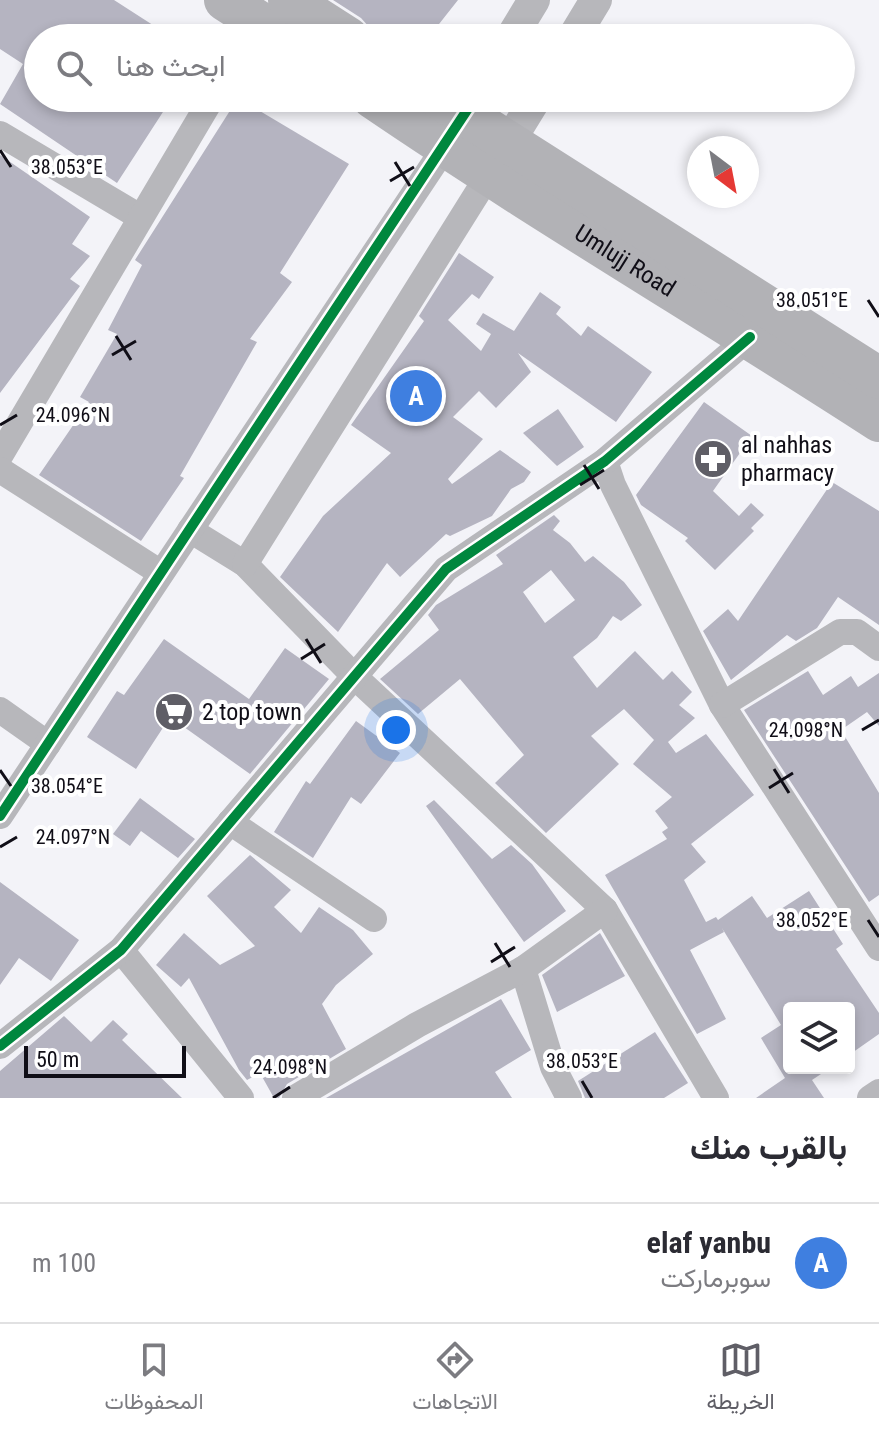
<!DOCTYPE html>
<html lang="ar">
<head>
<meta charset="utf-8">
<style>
	body { margin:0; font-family:"Roboto Condensed",Vazirmatn,sans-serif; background:#f2f2f3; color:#2b2b33; direction:rtl }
	.controls { position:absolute; right:24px; bottom:24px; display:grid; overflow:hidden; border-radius:8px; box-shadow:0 4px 12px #0003 }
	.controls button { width:72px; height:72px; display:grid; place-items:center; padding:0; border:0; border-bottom:2px solid #e1e1e2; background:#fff; color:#2b2b33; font:40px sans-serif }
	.compass { position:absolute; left:687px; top:136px; width:72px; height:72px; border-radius:50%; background:#fff; box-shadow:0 4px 12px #0003; rotate:148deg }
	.scale { position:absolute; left:24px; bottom:20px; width:162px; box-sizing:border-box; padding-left:8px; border:4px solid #100e17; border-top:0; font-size:22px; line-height:28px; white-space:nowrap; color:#100e17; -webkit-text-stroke:6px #fff; paint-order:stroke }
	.you { position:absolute; left:396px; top:730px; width:28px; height:28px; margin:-20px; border:6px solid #fff; border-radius:50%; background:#1a73e8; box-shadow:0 0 0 12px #1a73e833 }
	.badge { display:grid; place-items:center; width:52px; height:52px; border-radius:50%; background:#5f5e66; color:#fff; font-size:26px; font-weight:700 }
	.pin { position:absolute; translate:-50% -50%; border:4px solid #fff; box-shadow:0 2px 8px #0006 }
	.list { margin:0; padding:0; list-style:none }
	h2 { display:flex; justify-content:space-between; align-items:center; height:104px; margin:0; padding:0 32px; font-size:34px }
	h2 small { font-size:26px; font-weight:400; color:#7c7c81 }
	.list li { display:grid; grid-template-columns:52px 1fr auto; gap:24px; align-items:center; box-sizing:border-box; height:120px; padding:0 32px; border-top:2px solid #e1e1e2 }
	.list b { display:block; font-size:30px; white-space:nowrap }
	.list p { margin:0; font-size:26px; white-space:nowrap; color:#7c7c81 }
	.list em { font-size:26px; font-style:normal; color:#7c7c81 }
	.icon { flex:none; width:44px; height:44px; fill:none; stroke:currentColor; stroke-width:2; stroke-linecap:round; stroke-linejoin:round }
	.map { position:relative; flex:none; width:879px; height:1098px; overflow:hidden; direction:ltr }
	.search { position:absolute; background:#fff; box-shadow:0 4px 12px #0003; left:24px; right:24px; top:24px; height:88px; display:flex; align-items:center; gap:20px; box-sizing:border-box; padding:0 28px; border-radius:44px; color:#7c7c81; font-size:30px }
	.sheet { height:224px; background:#fff }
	nav { display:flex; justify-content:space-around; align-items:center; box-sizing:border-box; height:112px; border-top:2px solid #e1e1e2; background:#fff; font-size:22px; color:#7c7c81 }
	nav a { display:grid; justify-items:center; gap:4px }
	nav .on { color:#5f5e66 }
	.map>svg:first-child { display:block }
</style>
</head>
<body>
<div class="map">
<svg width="879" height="1098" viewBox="0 0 879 1098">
	<rect width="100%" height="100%" fill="#f3f3f8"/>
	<g fill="#b5b4c1" fill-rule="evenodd">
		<path d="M0 0H114L173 38H38V98H172L117 183 0 104 23 64 0 49Z"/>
		<path d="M333 0H458L428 38H379L361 18Z"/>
		<path d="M238 98 349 164 280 273 292 282 250 339 257 342 180 476 184 478 141 541 39 475 89 402 80 397 117 334 108 330 142 265 135 260Z"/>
		<path d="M0 155 90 217 72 244 90 256 70 279 80 286 0 393Z"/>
		<path d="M459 253 494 277 479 299 472 294 448 320 481 351 491 334 476 324 483 313 514 331 540 292 561 307 556 314 581 336 588 326 652 372 616 422 518 353 531 372 496 408 479 391 453 417 483 439 448 479 452 484 500 450 531 472 524 482 511 489 492 516 450 536 446 534 400 577 387 563 338 632 280 577 323 516 391 453 351 425 424 321 419 316Z"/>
		<path d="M704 402 752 436 713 491 739 516 751 503 764 515 751 528 754 531 715 570 685 541 688 538 641 505 636 495Z"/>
		<path d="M558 409 584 447 557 466 523 433Z"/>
		<path d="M832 482 879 511V625L838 597 817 628 796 641 787 635 731 680 703 631 728 609 738 621Z"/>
		<path d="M554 515 560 521 553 530 570 543 585 562 593 556 624 582 642 605 621 621 613 616 597 638 573 657 597 688 635 651 663 680 672 671 692 692 679 705 695 718 668 742 676 753 706 734 754 795 691 844 706 862 684 880 706 922 716 917 718 920 752 896 767 918 809 891 843 944 836 949 879 1013V1034L849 1055V1008H789V1068H830L812 1080 824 1098H756L785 1078 761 1038 781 1025 722 928 724 932 690 950 726 1019 697 1034 605 875 667 839 662 832 668 828 655 811 672 797 633 764 654 740 624 709 591 736 619 764 546 833 495 783 524 755 460 679 418 714 380 679 439 630 428 615 436 605 503 564 496 555ZM551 570 575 600 545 623 523 592Z"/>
		<path d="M164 639 249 699 285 648 329 679 250 774 170 717 136 769 87 737 117 691 124 695Z"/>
		<path d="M808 671 823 695 851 676 858 687 879 673V726L867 712 841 730 879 793V895L869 902 744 710Z"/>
		<path d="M356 721 400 753 361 804 351 797 313 858 274 832 306 781 310 784Z"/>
		<path d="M140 798 195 839 178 858 141 831 130 846 113 834Z"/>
		<path d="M434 800 492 859 511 845 532 864 566 911 524 942 426 806Z"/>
		<path d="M250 855 291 890 274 907 301 933 319 907 353 930 373 954 336 985 322 1004 346 1049 287 1084 279 1098H274L260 1073 247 1080 239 1070 189 978 181 987 156 965 184 933 220 965 255 946 207 896Z"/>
		<path d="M0 882 79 940 51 981 19 958 0 985Z"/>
		<path d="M600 933 625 976 557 1012 542 975Z"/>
		<path d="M501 999 531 1050 495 1072 512 1098H326Z"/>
		<path d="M64 1016 91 1042 113 1020 128 1034 122 1040 182 1098H0V1071Z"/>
		<path d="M655 1032 688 1083 664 1098H585L578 1081Z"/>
	</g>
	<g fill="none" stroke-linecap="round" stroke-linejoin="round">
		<g stroke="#b7b7bb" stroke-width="26">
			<path d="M0 134 140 217"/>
			<path d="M0 456 212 98"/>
			<path d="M605 461 613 485 722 705 879 948"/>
			<path d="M0 470 161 573"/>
			<path d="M190 530 245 564 355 677 605 910 716 1098"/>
			<path d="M245 564 488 176"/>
			<path d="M722 705 840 632H857L879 648"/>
			<path d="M0 710 48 744"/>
			<path d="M0 816 445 147"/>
			<path d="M230 822 374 919"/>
			<path d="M121 950 241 1098"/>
			<path d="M523 969 553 1067 569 1098"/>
			<path d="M0 1046 121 950 446 569 605 461 750 337"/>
			<path d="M295 1098 417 1025 523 969 605 910"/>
			<path d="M870 1098 879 1092"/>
		</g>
		<g stroke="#b7b7bb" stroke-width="32">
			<path d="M511 38 534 0"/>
			<path d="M573 38 596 0"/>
			<path d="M498 160 536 98"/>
		</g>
		<g stroke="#b2b2b6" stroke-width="42">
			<path d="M225 0 284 38"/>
			<path d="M289 0 348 38"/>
			<path id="s1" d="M373 98C539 211 711 312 879 421"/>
			<path d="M439 98 879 378"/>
		</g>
		<g stroke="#fff" stroke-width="15">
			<g id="cycleway">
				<path d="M0 816 475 98"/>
				<path d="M0 1046 121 950 446 569 605 461 750 337"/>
			</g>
		</g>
		<use href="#cycleway" stroke="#00873e" stroke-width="10"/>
	</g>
	<path fill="none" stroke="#100e17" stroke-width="3" d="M0 150 11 167M395 162 410 186M390 181 414 167M868 300 879 317M116 336 131 360M112 355 136 341M0 425 17 415M584 465 599 489M580 485 604 470M306 639 321 663M301 659 325 644M862 730 879 720M774 769 789 793M0 770 11 786M769 788 793 773M0 847 17 837M868 920 879 937M495 943 510 967M491 962 515 947M582 1081 592 1098M273 1098 290 1087"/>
	<defs>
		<g id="pharmacy-disc" transform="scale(2)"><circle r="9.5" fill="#5f5e66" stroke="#fff"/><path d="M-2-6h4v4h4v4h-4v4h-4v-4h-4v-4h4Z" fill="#fff"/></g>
		<g id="supermarket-disc" transform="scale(2)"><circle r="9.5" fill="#5f5e66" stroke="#fff"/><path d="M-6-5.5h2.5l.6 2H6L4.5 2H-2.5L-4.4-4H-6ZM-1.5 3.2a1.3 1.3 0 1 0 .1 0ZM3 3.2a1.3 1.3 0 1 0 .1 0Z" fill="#fff"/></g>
	</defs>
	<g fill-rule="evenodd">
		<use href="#pharmacy-disc" x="713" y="459"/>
		<use href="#supermarket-disc" x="174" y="712"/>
	</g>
	<g text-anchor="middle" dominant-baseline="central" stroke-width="8" stroke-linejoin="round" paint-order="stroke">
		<g font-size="24" fill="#100e17" stroke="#fff">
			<text stroke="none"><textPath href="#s1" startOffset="300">Umlujj Road</textPath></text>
		</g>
		<g font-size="24" fill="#100e17" stroke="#fff" text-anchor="start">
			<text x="741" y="445">al nahhas<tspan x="741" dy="28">pharmacy</tspan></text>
			<text x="202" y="712">2 top town</text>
		</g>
	</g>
	<g font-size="20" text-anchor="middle" fill="#100e17" stroke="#fff" stroke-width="8" stroke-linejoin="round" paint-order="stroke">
		<text x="67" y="174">38.053°E</text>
		<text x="812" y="307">38.051°E</text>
		<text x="73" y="422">24.096°N</text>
		<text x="806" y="737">24.098°N</text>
		<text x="67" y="793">38.054°E</text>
		<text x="73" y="844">24.097°N</text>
		<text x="812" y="927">38.052°E</text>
		<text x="582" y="1068">38.053°E</text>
		<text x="290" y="1074">24.098°N</text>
	</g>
</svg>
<div class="controls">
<button><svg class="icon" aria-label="layers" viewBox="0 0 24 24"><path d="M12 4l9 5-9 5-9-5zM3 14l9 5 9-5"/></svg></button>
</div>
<svg class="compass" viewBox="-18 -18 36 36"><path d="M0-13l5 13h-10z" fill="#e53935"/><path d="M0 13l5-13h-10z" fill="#7c7c81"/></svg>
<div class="scale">50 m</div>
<div class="you"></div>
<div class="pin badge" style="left:416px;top:396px;background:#3f7fe0">A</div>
<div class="search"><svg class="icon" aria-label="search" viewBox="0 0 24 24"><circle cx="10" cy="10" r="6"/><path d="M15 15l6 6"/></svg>ابحث هنا</div>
</div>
<section class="sheet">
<h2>بالقرب منك<small></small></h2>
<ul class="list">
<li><span class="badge" style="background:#3f7fe0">A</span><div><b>elaf yanbu</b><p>سوبرماركت</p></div><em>100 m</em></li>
</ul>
</section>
<nav>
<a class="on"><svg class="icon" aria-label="map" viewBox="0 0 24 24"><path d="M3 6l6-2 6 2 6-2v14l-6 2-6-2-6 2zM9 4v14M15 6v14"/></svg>الخريطة</a>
<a><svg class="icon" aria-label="directions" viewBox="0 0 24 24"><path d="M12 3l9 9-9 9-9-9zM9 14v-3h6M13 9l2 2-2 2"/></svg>الاتجاهات</a>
<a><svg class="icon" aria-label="saved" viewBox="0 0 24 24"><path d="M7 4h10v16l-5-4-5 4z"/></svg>المحفوظات</a>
</nav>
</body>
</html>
